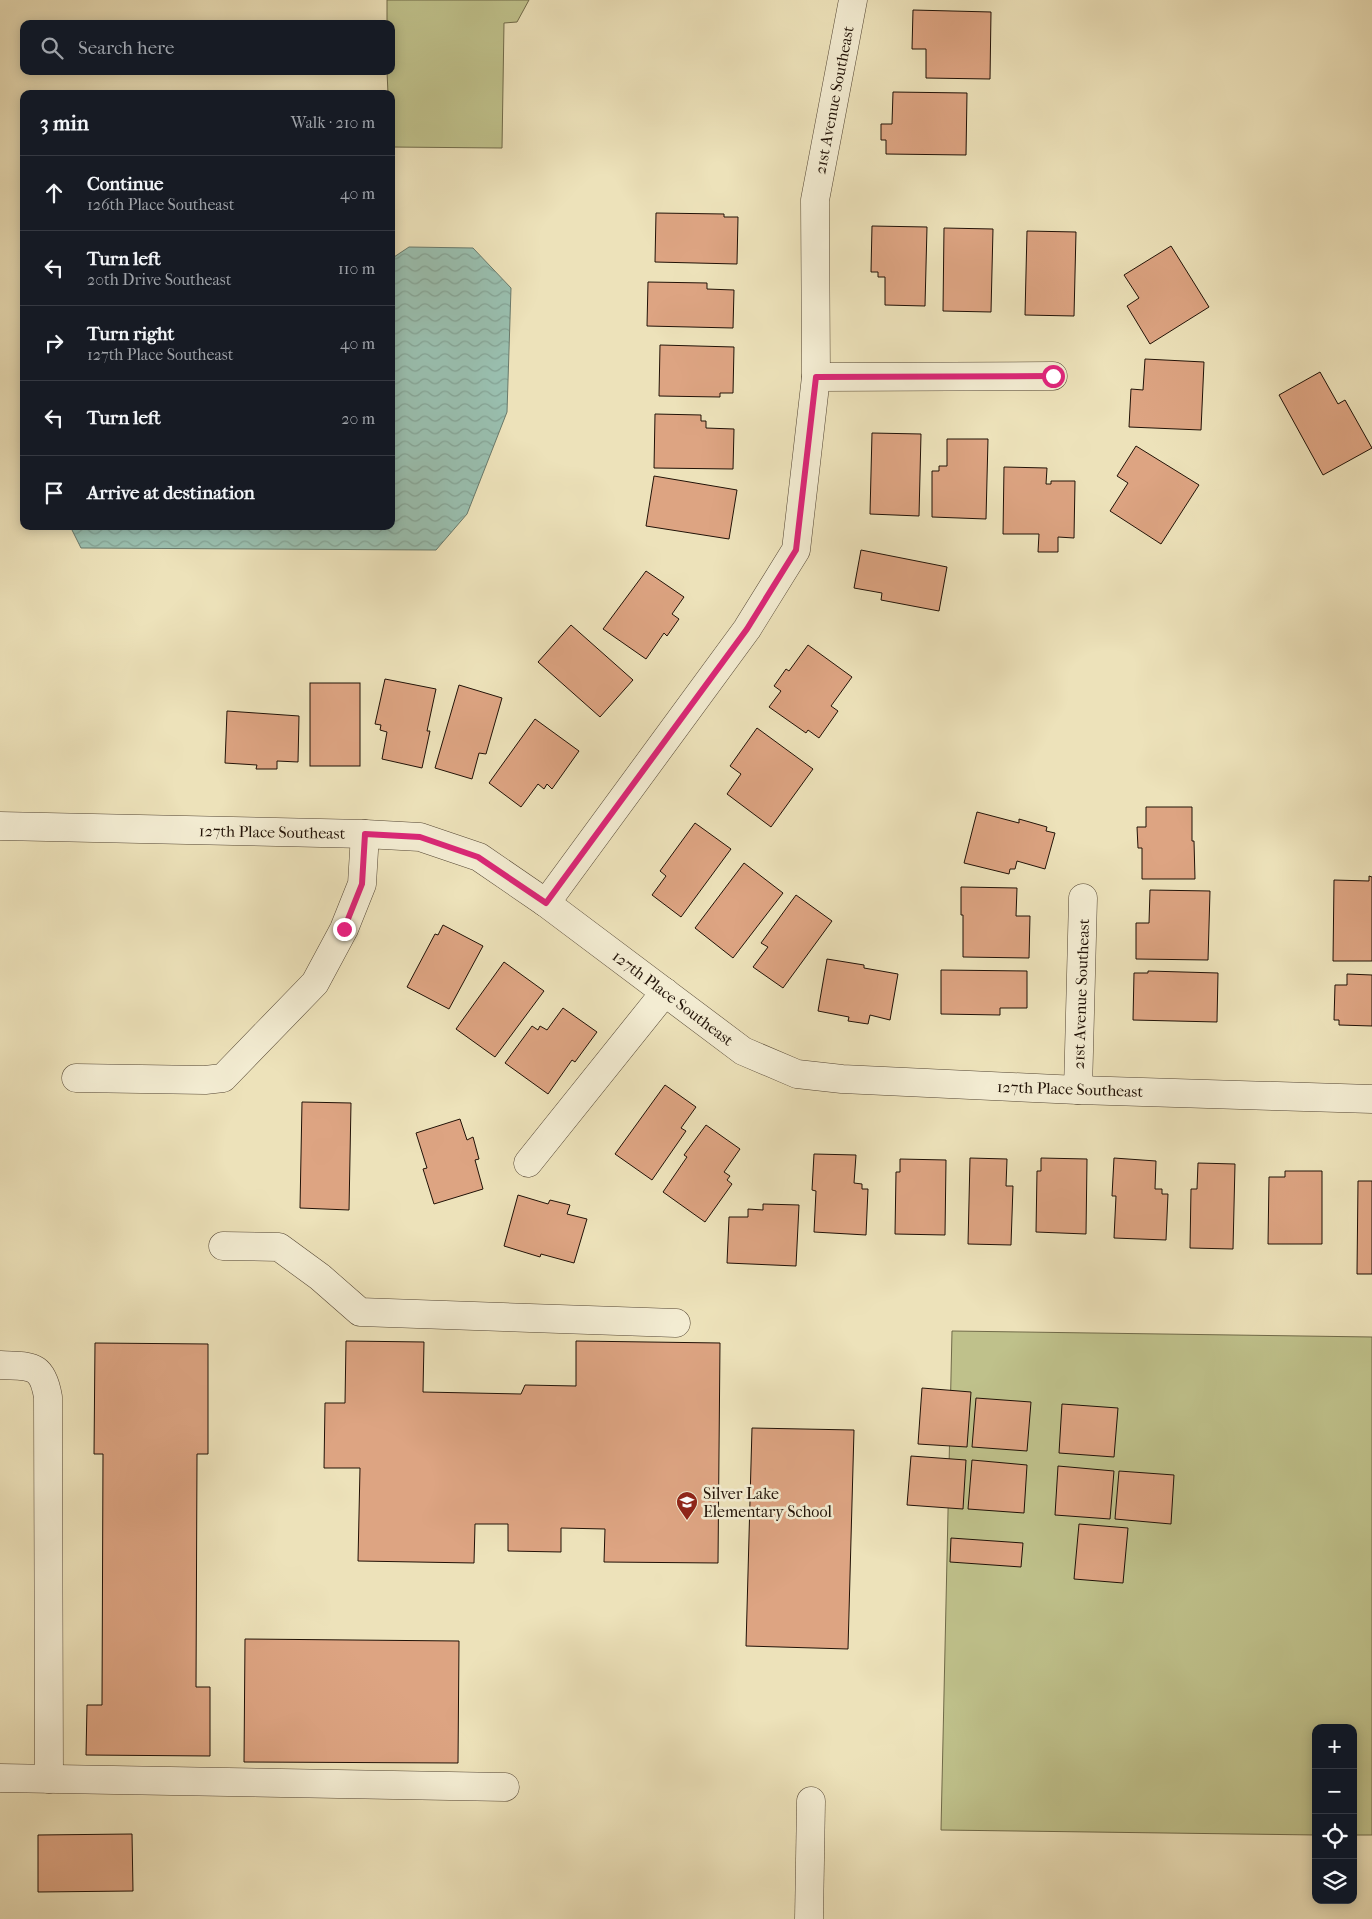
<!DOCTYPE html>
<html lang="en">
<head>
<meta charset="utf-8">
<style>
	body { margin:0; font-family:"IM FELL French Canon",serif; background:#20242c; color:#f1f3f6 }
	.controls { position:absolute; right:15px; bottom:15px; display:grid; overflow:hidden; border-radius:10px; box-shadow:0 2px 12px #0003 }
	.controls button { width:45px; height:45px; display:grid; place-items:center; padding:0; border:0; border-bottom:1px solid #363941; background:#171b24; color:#f1f3f6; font:25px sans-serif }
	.stop { position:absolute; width:15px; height:15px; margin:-11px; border:4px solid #db2777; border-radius:50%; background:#fff }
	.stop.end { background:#db2777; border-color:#fff; box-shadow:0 1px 5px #0008 }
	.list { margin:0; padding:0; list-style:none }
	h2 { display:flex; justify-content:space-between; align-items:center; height:65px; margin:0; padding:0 20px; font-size:21px }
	h2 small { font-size:16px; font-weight:400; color:#9ea1a6 }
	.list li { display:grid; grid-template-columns:32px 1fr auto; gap:15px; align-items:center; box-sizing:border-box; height:75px; padding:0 20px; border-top:1px solid #363941 }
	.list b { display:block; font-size:19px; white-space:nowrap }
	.list p { margin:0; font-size:16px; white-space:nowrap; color:#9ea1a6 }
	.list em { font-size:16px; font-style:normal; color:#9ea1a6 }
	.icon { flex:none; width:28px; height:28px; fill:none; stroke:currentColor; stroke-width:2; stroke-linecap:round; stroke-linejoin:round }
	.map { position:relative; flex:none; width:1372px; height:1919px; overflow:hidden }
	.search { position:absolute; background:#171b24; box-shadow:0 2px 12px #0003; left:20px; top:20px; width:375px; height:55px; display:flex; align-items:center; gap:12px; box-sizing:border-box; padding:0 18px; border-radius:10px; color:#9ea1a6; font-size:19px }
	.panel { position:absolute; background:#171b24; box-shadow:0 2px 12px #0003; left:20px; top:90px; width:375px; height:440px; border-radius:10px }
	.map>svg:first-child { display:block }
</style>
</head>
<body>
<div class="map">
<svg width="1372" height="1919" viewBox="0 0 1372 1919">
	<defs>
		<pattern id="water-waves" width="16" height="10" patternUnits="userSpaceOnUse" patternTransform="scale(1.25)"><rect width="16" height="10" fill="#99beae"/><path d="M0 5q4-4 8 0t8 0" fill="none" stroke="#84a294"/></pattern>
	</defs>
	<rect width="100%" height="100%" fill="#ede2ba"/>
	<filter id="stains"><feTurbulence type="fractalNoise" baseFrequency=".004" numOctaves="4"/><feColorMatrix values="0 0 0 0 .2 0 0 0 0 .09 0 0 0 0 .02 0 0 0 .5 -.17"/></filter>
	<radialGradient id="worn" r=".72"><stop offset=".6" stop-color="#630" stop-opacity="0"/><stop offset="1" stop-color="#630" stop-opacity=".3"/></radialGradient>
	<g fill="#bfc18b" stroke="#706a49">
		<path d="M387 0H529L517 22 504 23 502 148 391 147V94H388L387 71H391V24H387Z"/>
		<path d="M952 1331 1372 1337V1835H1353V1728H1316V1835L941 1830Z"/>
	</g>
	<path fill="url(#water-waves)" stroke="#69796b" d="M409 247 473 248 511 288 507 412 467 514 436 550 81 548 70 526H391V259Z"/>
	<g fill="#dda482" stroke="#211207">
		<path d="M913 10 991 12 990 79 926 78V49H912Z"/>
		<path d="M893 92 967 93 966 155 886 154V140H881V124H892Z"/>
		<path d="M656 213 724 214V217H738L737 264 655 262Z"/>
		<path d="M872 226 927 227 925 306 885 305V277H878V272H871Z"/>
		<path d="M944 228 993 229 991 312 943 311Z"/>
		<path d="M1027 231 1076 232 1074 316 1025 315Z"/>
		<path d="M1171 246 1209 307 1150 344 1127 306 1139 298 1124 275Z"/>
		<path d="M648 282 707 283V289L734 290 733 328 647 326Z"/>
		<path d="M660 345 734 347 733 393H720V397L659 396Z"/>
		<path d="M1145 359 1204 362 1201 430 1129 427 1131 389 1143 390Z"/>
		<path d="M1320 372 1338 404 1345 400 1372 448 1323 475 1279 395Z"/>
		<path d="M655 414 701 415V421H706V428L734 429 733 469 654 468Z"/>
		<path d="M872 433 921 434 919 516 870 514Z"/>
		<path d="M947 439H988L986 519 932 517V471H939V466H947Z"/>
		<path d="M1136 446 1199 485 1161 544 1110 511 1128 483 1117 476Z"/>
		<path d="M1004 467 1047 468 1046 484H1051V481H1075L1074 538 1058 537V552H1038L1039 534H1003Z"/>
		<path d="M654 476 737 490 729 539 646 526Z"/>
		<path d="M861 550 947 567 939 611 881 600 882 593 854 588Z"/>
		<path d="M646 571 684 597 672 614 679 619 667 636 664 633 646 659 603 629Z"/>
		<path d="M571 625 633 680 600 717 538 662Z"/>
		<path d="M808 645 852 677 831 706 838 711 819 738 808 730 806 733 769 707 781 691 774 686 786 669 789 671Z"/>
		<path d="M385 679 436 689 427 731H430L422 768 382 759 387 732 380 730 381 725 375 724Z"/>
		<rect x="310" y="683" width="50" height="83"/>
		<path d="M459 685 502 698 486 754 479 753 472 779 435 768Z"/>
		<path d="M227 711 299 716 298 762 277 761V769H256L257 765 225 763Z"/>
		<path d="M535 719 579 751 552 789 547 784 544 789 538 784 521 807 489 783Z"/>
		<path d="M757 728 813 769 771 827 727 794 741 774 730 766Z"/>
		<path d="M1146 807H1192V841H1194L1195 879H1142V848H1138L1137 827H1146Z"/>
		<path d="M977 812 1019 823V819L1047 827 1046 831 1055 833 1045 869 1017 861 1015 869H1010L1009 874 964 863Z"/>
		<path d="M695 823 731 849 681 917 652 895 666 876 660 871Z"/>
		<path d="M744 863 783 893 733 958 695 928Z"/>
		<path d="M1369 876 1372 877V961H1333L1334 880 1369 881Z"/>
		<path d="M961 887 1017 888 1016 916H1030L1029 958 963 957V915H961Z"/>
		<path d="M1150 890 1210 891 1208 960 1136 959V923H1149Z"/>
		<path d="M796 895 832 921 783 988 753 967 768 947 761 943Z"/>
		<path d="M443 925 483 946 449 1009 407 987 435 934 438 935Z"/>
		<path d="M827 959 864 965V968L898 974 890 1020 870 1015 868 1024 848 1021 849 1017 818 1011Z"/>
		<path d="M504 962 544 991 495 1057 456 1029Z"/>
		<path d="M941 970 1027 971V1008H1000V1015L941 1014Z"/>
		<path d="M1148 971 1218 973 1217 1022 1133 1020 1134 973H1148Z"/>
		<path d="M1347 974 1372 975V1026L1339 1025V1020H1334L1335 985H1347Z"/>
		<path d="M563 1008 597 1032 575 1062 572 1060 548 1094 505 1063 532 1026 538 1030 540 1026 547 1030Z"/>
		<path d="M665 1085 696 1107 681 1128 686 1131 652 1180 615 1154Z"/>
		<path d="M302 1102 351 1103 349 1210 300 1208Z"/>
		<path d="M460 1119 467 1140 473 1137 479 1159 475 1160 483 1189 434 1204 423 1169 427 1168 416 1133Z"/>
		<path d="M706 1125 740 1149 724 1172 730 1176 727 1180 732 1184 705 1222 663 1192 687 1157 684 1155Z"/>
		<path d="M814 1154 856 1155 854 1183 862 1184V1189H868L866 1235 814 1232 816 1191 812 1190Z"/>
		<path d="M970 1158 1007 1159 1006 1186H1013L1011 1245 968 1244Z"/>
		<path d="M1041 1158 1087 1159 1086 1234 1036 1232 1037 1171H1041Z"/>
		<path d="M1114 1158 1156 1161 1155 1189H1162V1194H1168L1166 1240 1114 1238 1116 1196H1112Z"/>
		<path d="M900 1159 946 1160 945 1235 895 1234 896 1172H900Z"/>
		<path d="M1198 1163 1235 1164 1233 1249 1190 1248 1191 1189H1197Z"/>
		<path d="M1285 1171H1322V1244H1268L1269 1177H1285Z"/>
		<path d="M1358 1181H1372V1274H1357Z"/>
		<path d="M518 1195 548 1204 550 1200 570 1205 567 1214 587 1219 574 1263 541 1254 540 1257 504 1246Z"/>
		<path d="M763 1204 799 1205 796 1266 727 1263 729 1217H748V1209L763 1210Z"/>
		<path d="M346 1341 424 1342 423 1392 521 1394 525 1385 576 1386V1341L720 1343 718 1563 604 1562 605 1529 561 1528V1552L508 1551V1524H475L474 1563 358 1561 360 1468H324L325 1403H345Z"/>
		<path d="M95 1343 208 1344V1454H197L196 1687H210V1756L86 1755 87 1705H102L103 1454H94Z"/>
		<path d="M922 1388 971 1392 967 1447 918 1444Z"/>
		<path d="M976 1398 1031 1402 1027 1451 972 1447Z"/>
		<path d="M1062 1404 1118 1408 1114 1457 1059 1453Z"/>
		<path d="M752 1428 854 1430 848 1649 746 1646Z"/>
		<path d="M911 1456 966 1460 963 1509 907 1505Z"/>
		<path d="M972 1460 1027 1465 1024 1513 968 1509Z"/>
		<path d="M1058 1466 1114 1471 1110 1519 1055 1515Z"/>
		<path d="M1119 1471 1174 1475 1171 1524 1115 1519Z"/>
		<path d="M1079 1524 1128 1528 1123 1583 1074 1579Z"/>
		<path d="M951 1538 1023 1543 1021 1567 950 1562Z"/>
		<path d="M245 1639 459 1641 458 1763 244 1762Z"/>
		<path d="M132 1834 133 1891 38 1892V1835Z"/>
	</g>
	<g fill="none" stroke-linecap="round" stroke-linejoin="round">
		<g stroke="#544634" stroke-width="29">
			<g id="minor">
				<path d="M816 377 1053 376"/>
				<path d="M0 826 365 834 420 837 479 857 546 903 743 1051 797 1074 842 1079 1078 1090 1372 1099"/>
				<path d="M546 903 747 629 796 550 816 377 815 200 853 0"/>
				<path d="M76 1078 205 1080 223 1078 315 983 344 929 362 884 365 834"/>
				<path d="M1078 1090 1083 898"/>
				<path d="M528 1163 665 992"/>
				<path d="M223 1246 279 1247 320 1277 360 1312 676 1323"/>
				<path d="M0 1365C30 1367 42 1362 48 1397L49 1779"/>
				<path d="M0 1778 505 1787"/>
				<path d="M809 1919 811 1801"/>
			</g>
		</g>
		<use href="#minor" stroke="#f3ecd2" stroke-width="28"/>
	</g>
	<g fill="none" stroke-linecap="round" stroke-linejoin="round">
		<path stroke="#db2777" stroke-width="6" d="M344 929 362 884 365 834 420 837 478 857 546 903 747 629 796 550 816 377 1053 376"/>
	</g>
	<defs>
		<g id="school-pin" transform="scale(1.125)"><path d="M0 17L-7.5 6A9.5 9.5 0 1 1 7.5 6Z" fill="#8f2418" stroke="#f3ecd2"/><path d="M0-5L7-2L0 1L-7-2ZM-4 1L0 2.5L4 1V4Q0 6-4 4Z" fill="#fff"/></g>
	</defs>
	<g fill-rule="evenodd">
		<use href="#school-pin" x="687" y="1502"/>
	</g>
	<g text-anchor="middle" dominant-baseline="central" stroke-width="5" stroke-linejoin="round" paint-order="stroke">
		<g font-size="16" fill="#211207" stroke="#f3ecd2">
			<text transform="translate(834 100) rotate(-79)">21st Avenue Southeast</text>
			<text transform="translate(272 832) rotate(1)">127th Place Southeast</text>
			<text transform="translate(1081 994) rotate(-88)">21st Avenue Southeast</text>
			<text transform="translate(673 998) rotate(37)">127th Place Southeast</text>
			<text transform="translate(1070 1089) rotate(2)">127th Place Southeast</text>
		</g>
		<g font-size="16" fill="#211207" stroke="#f3ecd2" text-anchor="start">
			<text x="703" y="1493">Silver Lake<tspan x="703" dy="18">Elementary School</tspan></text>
		</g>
	</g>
	<rect width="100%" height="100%" filter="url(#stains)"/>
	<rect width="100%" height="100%" fill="url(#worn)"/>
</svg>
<div class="controls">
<button>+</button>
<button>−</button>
<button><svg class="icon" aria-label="locate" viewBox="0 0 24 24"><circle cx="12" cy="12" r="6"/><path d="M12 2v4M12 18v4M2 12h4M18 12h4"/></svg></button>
<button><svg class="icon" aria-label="layers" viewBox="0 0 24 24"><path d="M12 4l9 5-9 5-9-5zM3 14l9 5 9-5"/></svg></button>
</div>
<div class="stop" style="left:1053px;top:376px"></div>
<div class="stop end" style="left:344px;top:929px"></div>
<div class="search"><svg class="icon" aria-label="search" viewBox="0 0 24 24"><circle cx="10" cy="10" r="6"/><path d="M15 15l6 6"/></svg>Search here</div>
<section class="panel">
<h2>3 min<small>Walk · 210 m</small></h2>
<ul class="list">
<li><svg class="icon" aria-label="ahead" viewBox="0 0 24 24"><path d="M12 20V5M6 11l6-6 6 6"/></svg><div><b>Continue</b><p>126th Place Southeast</p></div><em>40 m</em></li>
<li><svg class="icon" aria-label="left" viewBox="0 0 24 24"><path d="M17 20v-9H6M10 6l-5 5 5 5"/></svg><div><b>Turn left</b><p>20th Drive Southeast</p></div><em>110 m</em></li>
<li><svg class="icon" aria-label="right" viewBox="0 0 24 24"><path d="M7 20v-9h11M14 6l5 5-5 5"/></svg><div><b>Turn right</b><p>127th Place Southeast</p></div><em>40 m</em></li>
<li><svg class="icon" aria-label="left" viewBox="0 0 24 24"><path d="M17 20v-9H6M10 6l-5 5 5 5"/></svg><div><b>Turn left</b></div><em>20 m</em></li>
<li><svg class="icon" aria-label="arrive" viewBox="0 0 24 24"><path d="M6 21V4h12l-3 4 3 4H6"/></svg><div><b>Arrive at destination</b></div></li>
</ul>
</section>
</div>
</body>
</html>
